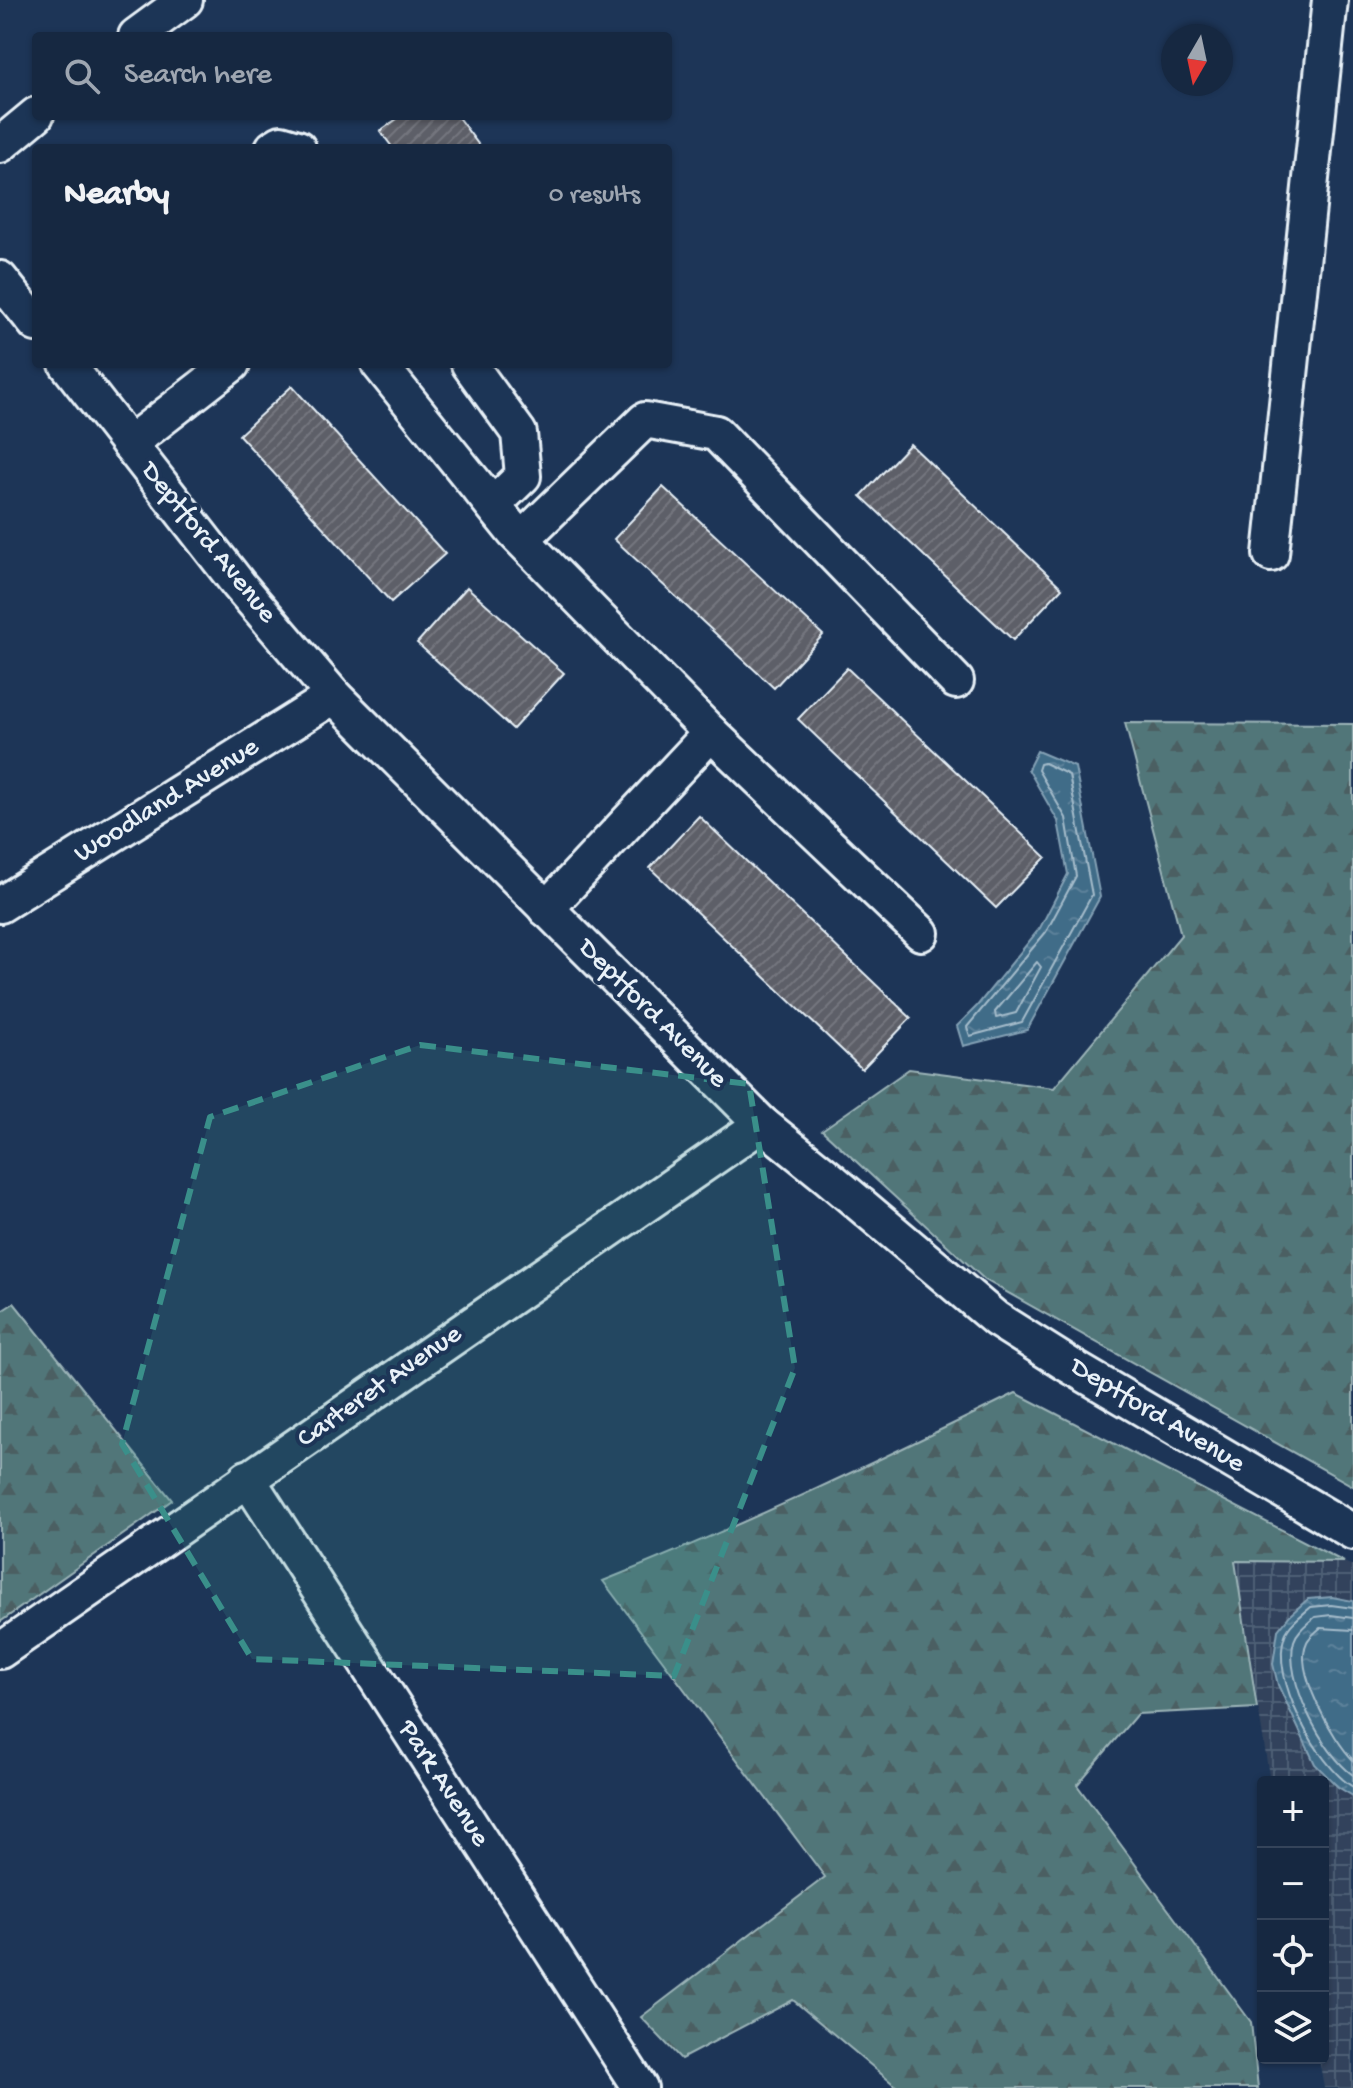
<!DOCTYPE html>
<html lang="en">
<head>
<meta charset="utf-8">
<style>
	body { margin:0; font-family:"Gochi Hand",sans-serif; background:#23344c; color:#f1f3f6 }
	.controls { position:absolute; right:24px; bottom:24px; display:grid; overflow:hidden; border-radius:8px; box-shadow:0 2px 6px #0004 }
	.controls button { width:72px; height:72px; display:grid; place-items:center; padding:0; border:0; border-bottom:2px solid #35445a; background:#162841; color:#f1f3f6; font:40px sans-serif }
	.compass { position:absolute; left:1161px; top:24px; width:72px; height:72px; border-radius:50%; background:#162841; box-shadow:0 2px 6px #0004; rotate:189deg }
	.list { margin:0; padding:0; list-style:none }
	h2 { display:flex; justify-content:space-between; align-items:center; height:104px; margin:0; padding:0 32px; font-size:34px }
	h2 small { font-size:26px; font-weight:400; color:#9ea6b1 }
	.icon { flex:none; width:44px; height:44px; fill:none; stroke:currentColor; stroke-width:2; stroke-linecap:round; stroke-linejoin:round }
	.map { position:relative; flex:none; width:1353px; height:2088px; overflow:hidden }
	.search { position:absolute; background:#162841; box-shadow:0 2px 6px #0004; left:32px; top:32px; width:640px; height:88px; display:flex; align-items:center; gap:20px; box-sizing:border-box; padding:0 28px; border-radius:8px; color:#9ea6b1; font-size:30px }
	.panel { position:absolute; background:#162841; box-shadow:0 2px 6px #0004; left:32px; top:144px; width:640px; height:224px; border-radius:8px }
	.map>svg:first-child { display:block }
</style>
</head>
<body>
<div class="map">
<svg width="1353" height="2088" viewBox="0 0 1353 2088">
	<defs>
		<pattern id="industrial-grid" width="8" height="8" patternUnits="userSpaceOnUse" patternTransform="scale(2)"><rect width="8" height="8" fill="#30425c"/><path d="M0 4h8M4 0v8" fill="none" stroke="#4e5e74"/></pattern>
		<pattern id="forest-firs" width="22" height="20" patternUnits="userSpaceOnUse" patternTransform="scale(2)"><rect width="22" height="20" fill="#517679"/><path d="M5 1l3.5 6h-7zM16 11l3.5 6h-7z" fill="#4c5f62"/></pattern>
		<pattern id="water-ripples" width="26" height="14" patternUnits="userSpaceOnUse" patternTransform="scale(2)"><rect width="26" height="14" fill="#416c88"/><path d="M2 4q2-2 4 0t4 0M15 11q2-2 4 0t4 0" fill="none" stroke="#5c819a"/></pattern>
		<pattern id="building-hatch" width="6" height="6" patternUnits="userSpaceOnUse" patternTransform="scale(2)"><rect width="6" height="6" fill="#5d5f67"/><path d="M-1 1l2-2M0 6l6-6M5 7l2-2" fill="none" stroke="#74767e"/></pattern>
	</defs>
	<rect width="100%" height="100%" fill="#1d3557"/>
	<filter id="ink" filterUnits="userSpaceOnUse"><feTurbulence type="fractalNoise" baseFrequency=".0125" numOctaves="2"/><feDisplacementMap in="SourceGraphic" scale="16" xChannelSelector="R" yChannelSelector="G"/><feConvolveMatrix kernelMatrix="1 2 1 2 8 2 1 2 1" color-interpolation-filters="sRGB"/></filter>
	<g filter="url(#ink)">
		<path fill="url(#industrial-grid)" d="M1235 1560 1344 1562 1353 1566V2088H1324L1319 2058H1323V1782H1270Z"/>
		<g fill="url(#forest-firs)" stroke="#9cb4b8" stroke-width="2">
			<path d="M1125 723 1353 724V1486L985 1280 822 1130 909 1069 1054 1088 1181 935Z"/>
			<path d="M14 1303 172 1500 0 1622V1312Z"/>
			<path d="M1016 1393 1344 1562 1235 1561 1257 1708 1137 1714 1077 1785 1251 2022 1258 2088H898L793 2000 681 2059 641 2017 825 1877 603 1581C744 1525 880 1460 1016 1393Z"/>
		</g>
		<g fill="url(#water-ripples)" stroke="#84a1b5" stroke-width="2">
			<path d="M1037 751 1075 767 1100 897 1027 1030 963 1046 957 1026 977 1006 1040 928 1068 874 1058 821 1028 769Z"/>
			<path d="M1332 1597 1353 1601V1796L1338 1787 1315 1764 1278 1685 1273 1664 1278 1630 1290 1615 1308 1599Z"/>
		</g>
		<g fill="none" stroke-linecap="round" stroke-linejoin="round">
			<g stroke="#a5bccb" stroke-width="2">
				<path d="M1044 763 1069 775 1092 895 1022 1022 970 1036 967 1027 1046 932 1076 876 1066 818 1038 770 1040 764Z"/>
				<path d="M1037 962 1041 967 1016 1013 996 1018 995 1012Z"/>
				<path d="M1353 1608 1331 1605 1311 1607C1302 1615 1289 1624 1285 1635 1269 1677 1317 1765 1353 1787"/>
				<path d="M1353 1618 1331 1615 1315 1617C1307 1624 1297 1631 1294 1641 1283 1678 1323 1754 1353 1775"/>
				<path d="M1353 1630 1320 1628C1316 1632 1309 1637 1307 1642 1293 1670 1333 1740 1353 1760"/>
			</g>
		</g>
		<g fill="url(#building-hatch)" stroke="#e8f1f8" stroke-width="2">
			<path d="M401 116H457L481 148H393L380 131Z"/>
			<path d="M292 386 445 554 391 602 239 435Z"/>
			<path d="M910 444 1062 588 1013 640 861 496Z"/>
			<path d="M663 487 823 635 774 688 614 539Z"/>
			<path d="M467 587 564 673 513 729 417 643Z"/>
			<path d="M847 668 1046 857 996 908 798 719Z"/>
			<path d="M699 816 911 1018 862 1069 650 868Z"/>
		</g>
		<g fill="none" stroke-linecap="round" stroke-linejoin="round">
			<g stroke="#e8f1f8" stroke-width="40">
				<g id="minor">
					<path d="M136 36 185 0"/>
					<path d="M0 145 36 115"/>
					<path d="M273 148 281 143 298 148"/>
					<path d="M0 279 36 324"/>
					<path d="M67 364 239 585 334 696 762 1124 829 1178 996 1319 1069 1365 1353 1532"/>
					<path d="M379 364 514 532 711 733"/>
					<path d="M469 364 519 433 523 476 493 505"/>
					<path d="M129 444 232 364"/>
					<path d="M523 538 645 420 716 433 956 681"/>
					<path d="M1271 554 1330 0"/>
					<path d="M0 905 334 696"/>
					<path d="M546 909 711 733 921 933"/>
					<path d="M247 1478 640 2088"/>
					<path d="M0 1651 762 1124"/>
				</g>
			</g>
			<use href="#minor" stroke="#1d3557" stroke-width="34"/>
		</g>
	</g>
	<path fill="#3a8f8a" fill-opacity="0.2" stroke="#3a8f8a" stroke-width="6" stroke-dasharray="16 10" stroke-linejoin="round" d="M420 1045 749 1084 795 1368 674 1676 252 1659 122 1444 210 1117Z"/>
	<g text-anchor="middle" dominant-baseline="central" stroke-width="8" stroke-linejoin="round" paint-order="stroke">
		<g font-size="28" fill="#e8f1f8" stroke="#1d3557">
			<text transform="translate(208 543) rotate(51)">Deptford Avenue</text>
			<text transform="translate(167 801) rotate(-32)">Woodland Avenue</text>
			<text transform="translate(652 1014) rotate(45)">Deptford Avenue</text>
			<text transform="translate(380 1387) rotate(-35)">Carteret Avenue</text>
			<text transform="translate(1157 1416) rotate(31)">Deptford Avenue</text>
			<text transform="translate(443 1784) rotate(57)">Park Avenue</text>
		</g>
	</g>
</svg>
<div class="controls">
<button>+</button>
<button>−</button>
<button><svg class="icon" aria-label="locate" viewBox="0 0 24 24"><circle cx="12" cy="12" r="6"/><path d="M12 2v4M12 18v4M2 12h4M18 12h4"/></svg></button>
<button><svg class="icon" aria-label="layers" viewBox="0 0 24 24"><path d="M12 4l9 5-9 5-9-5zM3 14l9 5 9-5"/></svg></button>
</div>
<svg class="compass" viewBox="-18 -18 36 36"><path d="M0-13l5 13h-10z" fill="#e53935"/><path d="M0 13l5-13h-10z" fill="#9ea6b1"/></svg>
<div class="search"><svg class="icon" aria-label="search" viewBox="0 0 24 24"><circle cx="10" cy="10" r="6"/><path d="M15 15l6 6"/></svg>Search here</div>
<section class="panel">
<h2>Nearby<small>0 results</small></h2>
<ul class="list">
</ul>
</section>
</div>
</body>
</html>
